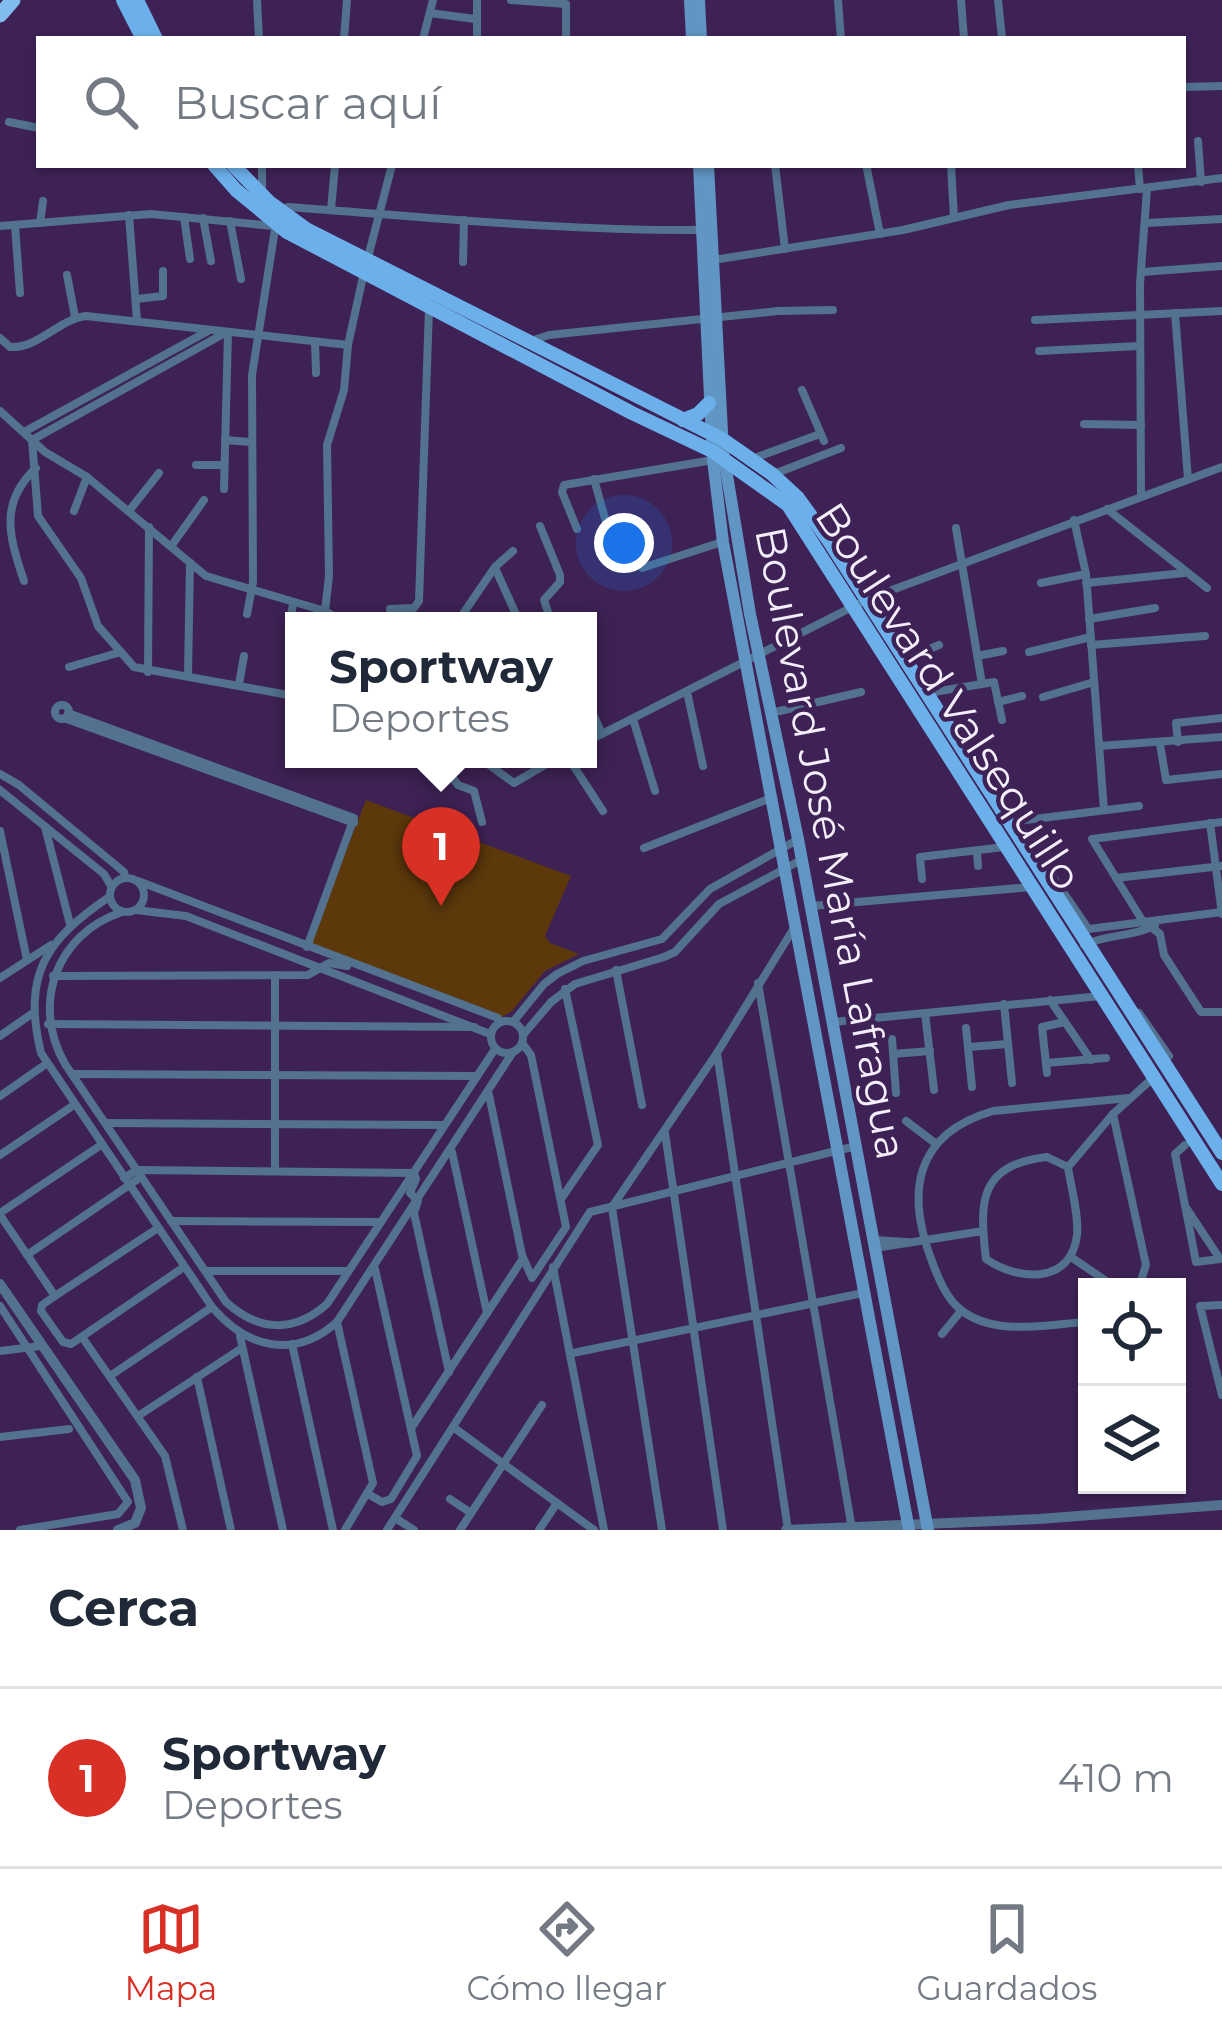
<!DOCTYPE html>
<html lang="es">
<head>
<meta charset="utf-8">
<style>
	body { margin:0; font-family:Montserrat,sans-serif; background:#f2f2f3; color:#1f2937 }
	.controls { position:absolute; right:36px; bottom:36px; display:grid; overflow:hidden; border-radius:0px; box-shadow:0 3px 9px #0004 }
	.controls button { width:108px; height:108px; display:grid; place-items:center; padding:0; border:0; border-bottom:3px solid #e0e1e3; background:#fff; color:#1f2937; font:60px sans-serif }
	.you { position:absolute; left:624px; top:543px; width:42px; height:42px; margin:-30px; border:9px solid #fff; border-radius:50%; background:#1a73e8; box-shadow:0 0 0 18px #1a73e833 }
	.badge { display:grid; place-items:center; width:78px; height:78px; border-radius:50%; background:#d93025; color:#fff; font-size:39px; font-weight:700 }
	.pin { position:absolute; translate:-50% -99px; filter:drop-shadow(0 3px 6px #0008) }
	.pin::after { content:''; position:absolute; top:63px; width:42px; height:36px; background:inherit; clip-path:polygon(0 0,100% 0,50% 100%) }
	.popup { position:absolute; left:285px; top:612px; width:312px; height:156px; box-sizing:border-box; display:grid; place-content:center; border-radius:0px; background:#fff; filter:drop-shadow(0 3px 9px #0005); font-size:39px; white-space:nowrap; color:#747a83 }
	.popup b { font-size:45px; color:#1f2937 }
	.popup::after { content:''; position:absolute; left:50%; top:100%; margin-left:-24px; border:24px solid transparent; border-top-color:#fff }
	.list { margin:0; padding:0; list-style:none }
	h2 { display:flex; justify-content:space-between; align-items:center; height:156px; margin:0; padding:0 48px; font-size:51px }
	h2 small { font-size:39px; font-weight:400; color:#747a83 }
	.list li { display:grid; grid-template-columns:78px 1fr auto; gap:36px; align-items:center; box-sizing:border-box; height:180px; padding:0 48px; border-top:3px solid #e0e1e3 }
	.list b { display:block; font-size:45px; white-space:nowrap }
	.list p { margin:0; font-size:39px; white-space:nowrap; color:#747a83 }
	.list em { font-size:39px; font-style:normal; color:#747a83 }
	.icon { flex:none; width:66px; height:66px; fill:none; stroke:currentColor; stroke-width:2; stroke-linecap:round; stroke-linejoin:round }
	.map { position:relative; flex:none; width:1222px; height:1530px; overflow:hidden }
	.search { position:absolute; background:#fff; box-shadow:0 3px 9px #0004; left:36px; right:36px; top:36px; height:132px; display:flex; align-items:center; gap:30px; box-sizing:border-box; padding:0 42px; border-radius:0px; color:#747a83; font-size:45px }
	.sheet { height:336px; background:#fff }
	nav { display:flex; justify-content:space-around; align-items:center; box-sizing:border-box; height:168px; border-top:3px solid #e0e1e3; background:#fff; font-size:33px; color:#747a83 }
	nav a { display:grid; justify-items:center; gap:6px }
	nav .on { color:#d93025 }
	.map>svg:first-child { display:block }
</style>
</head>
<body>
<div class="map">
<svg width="1222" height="1530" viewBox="0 0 1222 1530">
	<rect width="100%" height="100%" fill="#3e2256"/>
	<path fill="#5c380b" d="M366 800 571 876 545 936 550 943 579 954 545 971 512 1011 502 1017 309 945Z"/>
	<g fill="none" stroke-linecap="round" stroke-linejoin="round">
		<g stroke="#52728f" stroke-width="8">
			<path d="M257 0 259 39"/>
			<path d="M511 0 566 4V39"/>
			<path d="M838 0 841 39"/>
			<path d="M961 0 964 39"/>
			<path d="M998 0 1002 38"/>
			<path d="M430 13 475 19"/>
			<path d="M344 39 347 0"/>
			<path d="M423 39 433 0"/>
			<path d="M477 39V0"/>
			<path d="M1183 87 1222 86"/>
			<path d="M9 122 39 128"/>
			<path d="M1198 141 1201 182"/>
			<path d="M775 165 785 249"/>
			<path d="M951 165 954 218"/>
			<path d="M1138 165 1140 189"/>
			<path d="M867 169 880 234"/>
			<path d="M262 193V165"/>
			<path d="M280 210 288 207C426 217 563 231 701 230"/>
			<path d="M331 210 335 165"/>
			<path d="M129 215 137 321"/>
			<path d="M184 217 190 259"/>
			<path d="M203 218 211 261"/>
			<path d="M230 221 241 279"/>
			<path d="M40 223 43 201"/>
			<path d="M1147 223 1222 219"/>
			<path d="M15 225 20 293"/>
			<path d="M0 226 151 214 273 226"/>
			<path d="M713 260 903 230 1009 205 1222 178"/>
			<path d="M367 261 392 165"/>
			<path d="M463 262 464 220"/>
			<path d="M1142 272 1222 266"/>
			<path d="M67 275 75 317"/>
			<path d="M136 299 163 296V271"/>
			<path d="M1175 313 1188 479"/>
			<path d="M1035 320 1222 311"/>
			<path d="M0 338 10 347C38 349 59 319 86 316L348 345"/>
			<path d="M531 341 549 335 778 311 833 310"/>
			<path d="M315 343 316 373"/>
			<path d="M1039 351 1139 346"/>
			<path d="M802 390 824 441"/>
			<path d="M0 411 45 452 87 477 206 576 325 611 342 621"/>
			<path d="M1084 424 1141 425"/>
			<path d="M24 432 208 331"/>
			<path d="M32 440 38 516 81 578 98 626 134 667 294 696"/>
			<path d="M32 440 225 333"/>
			<path d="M225 440 250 442"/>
			<path d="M752 459 820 434"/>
			<path d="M196 465H224"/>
			<path d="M774 474 841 448"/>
			<path d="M594 479 611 540"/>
			<path d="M224 489 228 333"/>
			<path d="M1141 496 1140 284 1147 189"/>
			<path d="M1107 509 1207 588"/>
			<path d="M74 511 87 477"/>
			<path d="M129 511 159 473"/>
			<path d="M1074 520 1086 574 1104 810"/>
			<path d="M540 526 560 575V582L544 600 551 621"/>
			<path d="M956 528 982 684"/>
			<path d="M577 529 562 492 564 485 713 460"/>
			<path d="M172 545 204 500"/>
			<path d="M495 568 519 621"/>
			<path d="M642 568 722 542"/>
			<path d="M24 581C8 534 0 502 36 468"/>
			<path d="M1041 583 1086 574"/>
			<path d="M1086 583 1184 573"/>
			<path d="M293 604 289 627 294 633"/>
			<path d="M390 609 414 608 419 601 429 308"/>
			<path d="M325 611 329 576 327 445 344 390 348 345 364 272"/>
			<path d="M247 614 253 582 252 375 276 223"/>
			<path d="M1089 619 1155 608"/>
			<path d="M458 621 495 567 513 551"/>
			<path d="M1091 645 1205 636"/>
			<path d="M1029 652 1091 637"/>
			<path d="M977 656 1003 651"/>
			<path d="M906 659 939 645"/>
			<path d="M69 667 121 652"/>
			<path d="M148 672 149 527"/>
			<path d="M188 675 190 563"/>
			<path d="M239 684 244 656"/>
			<path d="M687 692 703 766"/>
			<path d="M928 693 994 682 1002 720"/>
			<path d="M1043 697 1094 682"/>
			<path d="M998 702 1022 696"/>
			<path d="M588 703 602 734"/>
			<circle cx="62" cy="712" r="7"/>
			<path d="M68 713 354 818 307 947"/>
			<path d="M771 713 861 692"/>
			<path d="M64 718 354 823"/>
			<path d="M633 719 655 791"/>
			<path d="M588 741 868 599 1222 467"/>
			<path d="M1178 742 1176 723 1222 718"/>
			<path d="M1160 744 1166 780 1222 774"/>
			<path d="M1099 746 1222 737"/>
			<path d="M446 759V769L458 785 474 791 482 822"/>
			<path d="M481 759 514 783 555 759"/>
			<path d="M569 759 603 811"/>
			<path d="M0 774 19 785 124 872 125 877"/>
			<path d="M0 790 104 874 111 886"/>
			<path d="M1010 822 1139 806"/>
			<path d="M1222 822 1092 839 1142 920 1160 934 1164 955 1201 1012H1222"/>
			<path d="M1210 823 1222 914"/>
			<path d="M45 827 70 924"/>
			<path d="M0 831 27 960"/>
			<path d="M644 848 771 798"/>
			<path d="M977 853 978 866"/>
			<path d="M1044 864 1087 927"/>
			<circle cx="127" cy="895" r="17"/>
			<path d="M1116 878 1222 866"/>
			<path d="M922 879 920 857 1004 847"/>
			<path d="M138 881 498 1018 500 1022"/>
			<path d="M109 897C46 940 22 974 41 1053L212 1307C247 1348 294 1360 337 1322L513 1052"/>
			<path d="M811 906 1031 887"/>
			<path d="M136 910 186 916 490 1034"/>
			<path d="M122 912C56 934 31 1004 65 1064L226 1302C259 1332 294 1333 327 1304L495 1049"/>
			<path d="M1081 930 1222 912"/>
			<path d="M1084 945C1107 934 1134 937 1155 925"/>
			<path d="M616 970 642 1105"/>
			<path d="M275 975V1171"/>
			<path d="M53 976 308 975 329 963 347 966"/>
			<path d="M0 978 51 945"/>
			<path d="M758 983 852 1529"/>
			<path d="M1050 1000 1091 1060"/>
			<path d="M1004 1004 1012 1083"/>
			<path d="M925 1013 934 1090"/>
			<path d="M1139 1013 1169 1056"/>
			<circle cx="507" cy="1037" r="16"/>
			<path d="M513 1022 544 984 557 974 583 961 662 939 710 889 797 840"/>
			<path d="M833 1022 1101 996"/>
			<path d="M48 1024 474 1027"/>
			<path d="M966 1028 972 1087"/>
			<path d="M523 1035 551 1002 575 984 664 957 675 952 719 904 801 860"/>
			<path d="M0 1036 33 1013"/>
			<path d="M892 1039 896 1093"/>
			<path d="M968 1047 1008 1044"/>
			<path d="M717 1053 788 1530"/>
			<path d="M893 1054 930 1051"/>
			<path d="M1046 1063 1106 1058"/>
			<path d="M1047 1073 1042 1027 1065 1022"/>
			<path d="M72 1074 477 1076"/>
			<path d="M489 1095 522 1255 532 1278 566 1227 531 1055 522 1043"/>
			<path d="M0 1096 46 1064"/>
			<path d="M1113 1114 1146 1265 1139 1287"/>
			<path d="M906 1121 935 1143"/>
			<path d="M106 1123 444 1125"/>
			<path d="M665 1133 723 1530"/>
			<path d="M452 1152 487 1313"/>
			<path d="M0 1155 74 1105"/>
			<path d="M1047 1157 1068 1167C1071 1188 1079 1214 1077 1235 1071 1285 1018 1281 986 1259 979 1201 979 1165 1047 1157Z"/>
			<path d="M1068 1167 1113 1114 1154 1077"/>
			<path d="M124 1178 137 1170 414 1173 416 1179 410 1193 418 1201 414 1213 449 1372"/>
			<path d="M561 1199 598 1145 565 989"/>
			<path d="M1185 1206 1220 1259 1196 1262 1175 1154 1185 1145"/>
			<path d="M612 1207 717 1053 794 928"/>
			<path d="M612 1208 662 1530"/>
			<path d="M0 1213 101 1145"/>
			<path d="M0 1215 55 1296"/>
			<path d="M171 1221 380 1222"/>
			<path d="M158 1228 55 1296 42 1305 41 1311 63 1342 71 1344 184 1267"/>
			<path d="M874 1240 907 1242"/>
			<path d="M875 1248 983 1231"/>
			<path d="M27 1255 141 1177"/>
			<path d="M1071 1257 1115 1287"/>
			<path d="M553 1267 604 1530"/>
			<path d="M207 1271H348"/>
			<path d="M1222 1305 1200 1306 1222 1395"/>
			<path d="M0 1306 128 1502 118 1514 20 1530"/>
			<path d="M337 1322 373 1483 345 1530"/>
			<path d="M1087 1322C1047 1324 995 1337 961 1310 947 1299 939 1280 933 1264 905 1193 914 1134 993 1111L1129 1098"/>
			<path d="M942 1334 961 1311"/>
			<path d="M240 1336 283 1530"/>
			<path d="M82 1337 165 1456 183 1530"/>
			<path d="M292 1344 333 1530"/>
			<path d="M0 1351 41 1346"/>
			<path d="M573 1353 863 1293"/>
			<path d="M110 1376 212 1307"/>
			<path d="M197 1377 231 1530"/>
			<path d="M138 1416 242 1348"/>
			<path d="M412 1427 522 1260"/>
			<path d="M453 1427 594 1530"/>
			<path d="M0 1437 69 1429"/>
			<path d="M368 1494 382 1502 391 1499 417 1456 375 1269"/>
			<path d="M450 1499 471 1513"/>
			<path d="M395 1518 414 1530"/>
			<path d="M387 1530 590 1212 856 1146"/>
			<path d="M460 1530 542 1405"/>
			<path d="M539 1530 557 1503"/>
		</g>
		<g stroke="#52728f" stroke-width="10">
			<path d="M0 1284 135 1480 141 1508 135 1523 118 1530"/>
			<path d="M786 1530 1039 1519 1222 1505"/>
		</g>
		<g stroke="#6195c3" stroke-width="12">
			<path d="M690 0 692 39"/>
			<path d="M699 0 701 39"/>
			<path d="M699 165 713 460 723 542 909 1530"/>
			<path d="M708 165 723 451 750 614 798 839 928 1530"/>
		</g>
		<g stroke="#6cb0eb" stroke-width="14">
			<path d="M123 0 143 39"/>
			<path d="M137 0 156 39"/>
			<path d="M214 165 236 190 287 232 632 413 712 451 788 505 1222 1184"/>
			<path d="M233 165 269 202 306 229 722 439 772 474 798 498 829 541 1222 1153"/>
			<path d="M683 420 698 414 709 403"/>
		</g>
		<path stroke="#82bbee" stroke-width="15" d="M0 15 13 0"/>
	</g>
	<g text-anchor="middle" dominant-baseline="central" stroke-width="9" stroke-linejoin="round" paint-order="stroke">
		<g font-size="42" fill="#f4eefb" stroke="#3e2256">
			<text transform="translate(949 696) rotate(57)">Boulevard Valsequillo</text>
			<text transform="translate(831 843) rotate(79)">Boulevard José María Lafragua</text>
		</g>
	</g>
</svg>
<div class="controls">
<button><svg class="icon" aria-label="locate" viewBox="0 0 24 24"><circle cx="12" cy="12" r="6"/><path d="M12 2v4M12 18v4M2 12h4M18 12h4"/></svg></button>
<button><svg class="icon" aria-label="layers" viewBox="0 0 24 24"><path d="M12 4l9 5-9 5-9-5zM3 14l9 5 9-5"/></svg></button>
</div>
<div class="you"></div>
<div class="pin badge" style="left:441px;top:906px">1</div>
<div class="popup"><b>Sportway</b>Deportes</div>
<div class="search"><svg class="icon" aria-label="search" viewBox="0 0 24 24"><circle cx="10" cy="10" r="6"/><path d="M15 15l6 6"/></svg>Buscar aquí</div>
</div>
<section class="sheet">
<h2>Cerca<small></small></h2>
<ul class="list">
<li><span class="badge">1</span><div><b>Sportway</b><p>Deportes</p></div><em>410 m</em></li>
</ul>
</section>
<nav>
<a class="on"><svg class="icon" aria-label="map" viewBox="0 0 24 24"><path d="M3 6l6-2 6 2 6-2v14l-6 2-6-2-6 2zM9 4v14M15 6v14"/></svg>Mapa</a>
<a><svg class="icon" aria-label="directions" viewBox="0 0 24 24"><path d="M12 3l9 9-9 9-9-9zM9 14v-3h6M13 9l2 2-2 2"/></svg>Cómo llegar</a>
<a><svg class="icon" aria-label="saved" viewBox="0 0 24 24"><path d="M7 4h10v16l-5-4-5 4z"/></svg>Guardados</a>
</nav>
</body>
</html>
